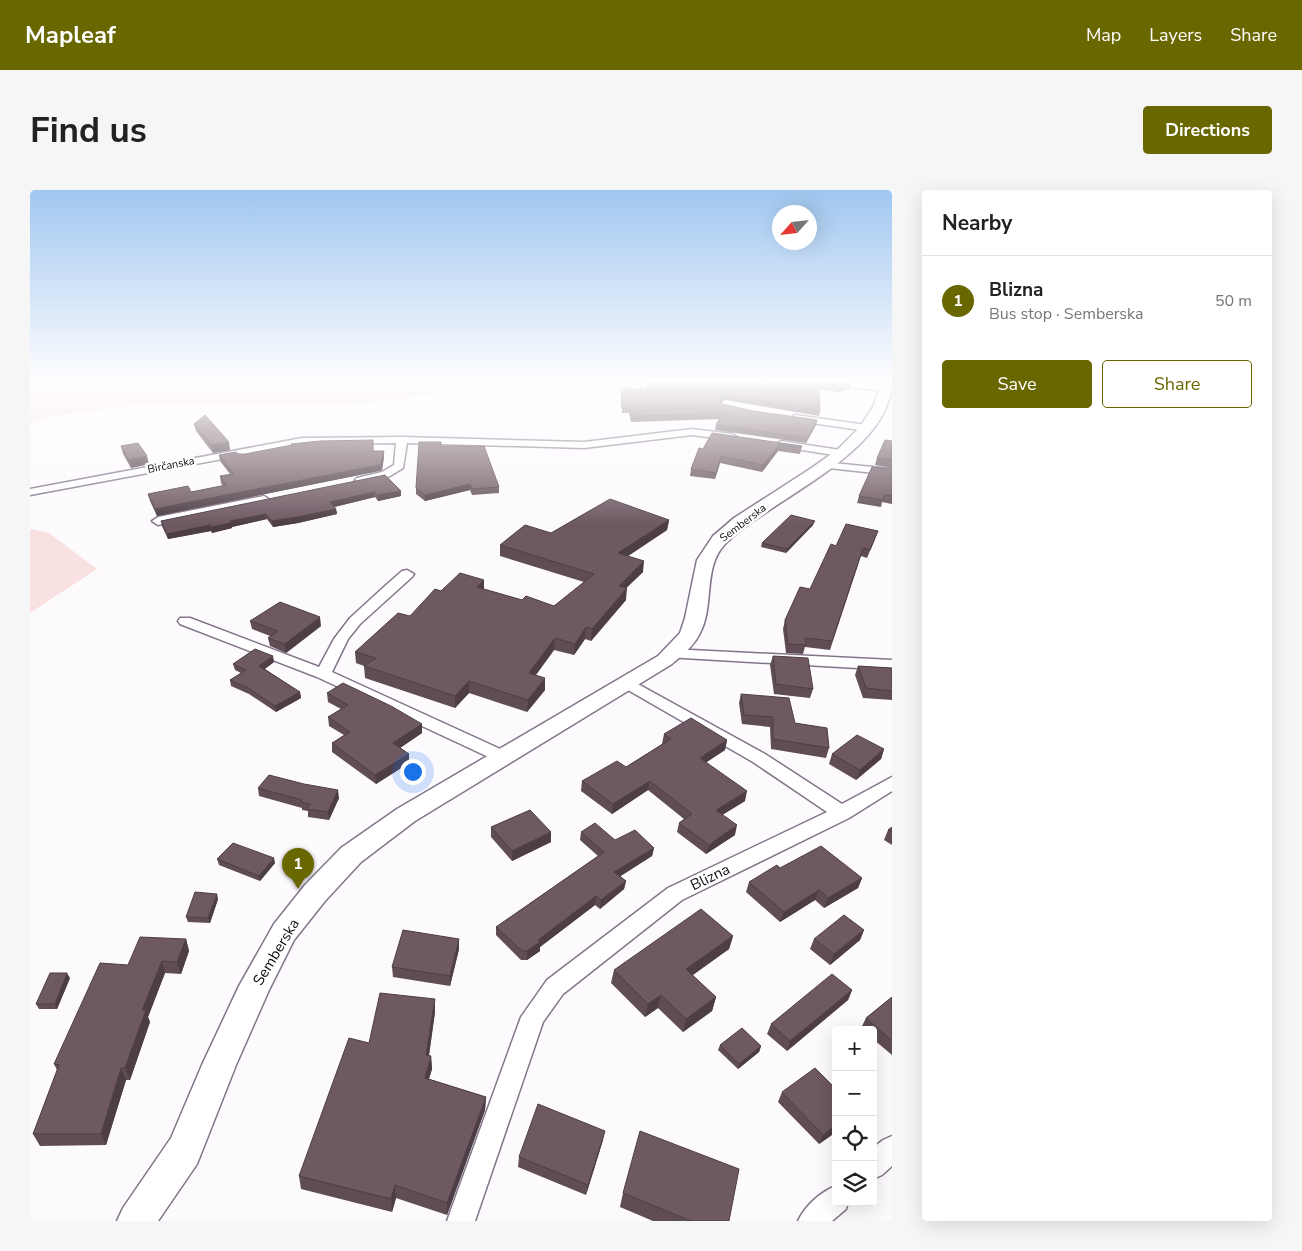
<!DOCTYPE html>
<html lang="en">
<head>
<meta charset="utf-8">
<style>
	body { margin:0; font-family:"Nunito Sans",sans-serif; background:#f6f6f6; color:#222 }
	.controls { position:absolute; right:15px; bottom:15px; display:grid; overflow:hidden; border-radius:5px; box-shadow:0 5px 20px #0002 }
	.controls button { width:45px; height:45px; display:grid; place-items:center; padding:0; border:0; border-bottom:1px solid #e0e0e0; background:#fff; color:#222; font:25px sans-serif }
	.compass { position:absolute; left:742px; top:15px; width:45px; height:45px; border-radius:50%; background:#fff; box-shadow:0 5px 20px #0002; rotate:243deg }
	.you { position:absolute; left:382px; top:581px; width:18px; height:18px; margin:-12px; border:4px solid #fff; border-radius:50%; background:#1a73e8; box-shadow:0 0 0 8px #1a73e833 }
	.badge { display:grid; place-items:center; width:32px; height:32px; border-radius:50%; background:#696700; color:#fff; font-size:16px; font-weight:700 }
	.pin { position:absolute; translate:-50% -41px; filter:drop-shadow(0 1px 2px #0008) }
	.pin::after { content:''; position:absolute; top:26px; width:18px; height:15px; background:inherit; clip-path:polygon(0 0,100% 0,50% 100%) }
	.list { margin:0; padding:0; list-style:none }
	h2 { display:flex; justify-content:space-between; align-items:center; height:65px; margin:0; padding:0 20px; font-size:21px }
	h2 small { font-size:16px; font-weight:400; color:#767676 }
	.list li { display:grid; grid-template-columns:32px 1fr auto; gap:15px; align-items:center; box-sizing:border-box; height:90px; padding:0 20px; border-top:1px solid #e0e0e0 }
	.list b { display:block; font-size:19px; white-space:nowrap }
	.list p { margin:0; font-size:16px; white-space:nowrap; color:#767676 }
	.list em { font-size:16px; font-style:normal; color:#767676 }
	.actions { display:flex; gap:10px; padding:15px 20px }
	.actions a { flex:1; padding:11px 0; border:1px solid #696700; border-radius:5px; text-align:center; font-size:18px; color:#696700 }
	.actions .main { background:#696700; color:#fff }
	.icon { flex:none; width:28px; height:28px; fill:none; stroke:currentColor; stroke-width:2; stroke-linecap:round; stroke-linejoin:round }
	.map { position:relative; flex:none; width:862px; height:1031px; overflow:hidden; border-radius:5px }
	header { display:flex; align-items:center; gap:30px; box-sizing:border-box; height:70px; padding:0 25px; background:#696700; color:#fff }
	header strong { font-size:24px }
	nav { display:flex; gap:28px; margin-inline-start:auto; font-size:18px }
	.intro { display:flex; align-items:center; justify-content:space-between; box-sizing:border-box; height:120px; padding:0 30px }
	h1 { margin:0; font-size:35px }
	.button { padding:12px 22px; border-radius:5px; background:#696700; color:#fff; font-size:18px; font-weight:700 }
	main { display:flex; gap:30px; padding:0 30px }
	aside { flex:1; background:#fff; border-radius:5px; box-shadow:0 5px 20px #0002 }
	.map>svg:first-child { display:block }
</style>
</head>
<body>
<header>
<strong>Mapleaf</strong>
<nav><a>Map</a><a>Layers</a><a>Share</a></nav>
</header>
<div class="intro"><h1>Find us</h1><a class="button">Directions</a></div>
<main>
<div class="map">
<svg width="862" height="1031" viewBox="0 0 862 1031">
	<rect width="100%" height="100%" fill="#fdfafe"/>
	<g fill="#fae1e1">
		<path d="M70 190H404L405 204 337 213 279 216 106 215 16 227 0 234V202L28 200Z"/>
		<path d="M0 339 19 343 67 379 0 423Z"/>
	</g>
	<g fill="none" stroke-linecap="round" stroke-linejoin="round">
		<g stroke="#837588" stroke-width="3">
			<g id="minor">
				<path d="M607 190H617L605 202H599L597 200Z"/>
				<path d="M787 190H810L857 196 862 199 857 202 792 193Z"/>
				<path d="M765 225 837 235 842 238 837 241 761 230 760 228Z"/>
				<path d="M662 239 702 244 707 247 702 250 662 245 554 258 377 253 373 278 360 286 331 293 325 290 327 288 352 282 364 275 366 253 272 254 0 305V299L272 248 372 247 554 252Z"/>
				<path d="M751 251 810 260 815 263 810 266 747 256 746 254Z"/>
				<path d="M794 272 862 279V285L790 277 789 275 790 273Z"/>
				<path d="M234 306 240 310 238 312 128 335 122 331 128 327Z"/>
				<path d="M377 380 384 384 382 387 330 434 318 449 302 482 479 563 482 567 479 571 473 573 467 571 287 487 150 434 148 431 150 428H160L289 477 304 449 320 428 355 396 372 381Z"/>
				<path d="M641 459 862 470V480L636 467 633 464 636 461Z"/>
				<path d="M597 488 735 564 812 614 862 587V601L819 628 652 710 533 804 513 832 445 1031H417L491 827 517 790 638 698 797 622 723 572 591 496 589 493 591 490Z"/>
				<path d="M862 946V976L852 985 843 989V958L853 950Z"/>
				<path d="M806 996V1012H818L816 1019 802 1031H768C775 1016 790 1002 806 996Z"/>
			</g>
		</g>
		<g stroke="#837588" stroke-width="3">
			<path id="secondary" d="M853 190H862C862 263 742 308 696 353 672 377 685 415 670 443 664 456 652 465 642 474L385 631 331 672 295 711 264 750 239 800 206 875 167 974 128 1031H87L93 1018 141 948 172 875 209 796 244 734 275 695 311 658 367 619 628 466 650 443 655 428 667 370 683 346 704 328 783 277 808 259 829 238 843 217Z"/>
		</g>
		<use href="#minor" fill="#fff" fill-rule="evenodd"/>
		<use href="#secondary" fill="#fff" fill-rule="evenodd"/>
	</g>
	<g fill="#5f4c54">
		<path d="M619 190 820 195 818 200 808 202 789 199 790 221 789 226 695 210 691 213 692 214 723 221 787 230 786 235 776 253 685 240 686 235 690 229 601 232 599 223H592L591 199H616Z"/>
		<path d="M164 234 200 260 183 263 166 241Z"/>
		<path d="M682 243 772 256 770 264 748 261 732 282 690 273 685 289 660 286 661 279 673 259Z"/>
		<path d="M862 251V278L845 275 847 268Z"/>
		<path d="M91 256 119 274 101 278 93 264Z"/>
		<path d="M411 256 469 297V303L442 305 440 300 395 311 386 304V298Z"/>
		<path d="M354 261V267L352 280 349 281 127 326 120 311 118 304 161 302 193 296 191 293 190 286 200 284 190 271 189 265Z"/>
		<path d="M862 279V314L852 312 851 317 827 313 829 306Z"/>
		<path d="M355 285 371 301V306L348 311 345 307 304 317 306 319 307 324 268 333 243 337 237 329 202 337V338L182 343 181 341 138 349 132 336 131 331Z"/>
		<path d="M639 330 637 340 598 366 613 382 596 398V410L561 451 555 449 544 465 524 460 506 485 515 500 497 522 439 503 425 518 335 488 334 476 326 473 325 462 380 426 411 401 454 399 492 410 524 416 554 392 470 366V355L521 343Z"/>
		<path d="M783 335 756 363 731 357 732 353Z"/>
		<path d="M845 349 837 368 831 366 800 460 775 457 773 464 756 463 753 439 755 430 780 399 806 356Z"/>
		<path d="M220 431 291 436 256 463 240 456 238 448 240 446 222 439Z"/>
		<path d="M743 466 783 499 780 508 744 504 740 475Z"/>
		<path d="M244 472 235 479 270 502 271 508 246 522 219 504 201 496 200 490 211 483 205 480 203 474Z"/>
		<path d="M828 476 862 478V510L833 508 825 485Z"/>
		<path d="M297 503 392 534V543L370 558 379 564V573L346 594 302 562V553L314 545 299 536 298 527 311 519 298 512Z"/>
		<path d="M711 504 799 558 796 568 741 559 740 537 712 534 709 513Z"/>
		<path d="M634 544 697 550 695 560 676 572 715 611 692 625 705 645 676 664 647 642 649 633 654 629 618 600 582 624 551 601 552 591 596 577 632 554Z"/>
		<path d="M854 559 851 569 826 590 799 574 802 564Z"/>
		<path d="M228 598 309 608 299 630 278 627V621L272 620V618L229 606Z"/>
		<path d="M461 637 521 642V652L482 671 461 647Z"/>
		<path d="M862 637V655L854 650 858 640Z"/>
		<path d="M551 642 585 650 624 658 622 666 590 686 596 691 594 699 570 719 565 715 510 757V761L497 770H491L466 745V737L568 666 550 650Z"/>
		<path d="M187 669 245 673 230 691 189 675Z"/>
		<path d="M750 678 832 688 828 698 794 718 785 710 750 732 716 702 719 692Z"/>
		<path d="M188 709 180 733 158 732 156 727Z"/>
		<path d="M834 740 830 750 800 775 780 759 784 749Z"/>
		<path d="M703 746 699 759 662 785 686 807 682 821 653 842 628 818 615 827 581 793 584 780Z"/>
		<path d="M156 749 159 761 151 784 135 783 118 827 120 832 100 890H96L76 955 10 956 3 944 27 880 24 874 98 775Z"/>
		<path d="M429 749V759L420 796 363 787 362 777Z"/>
		<path d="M40 788 27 819H9L6 814Z"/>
		<path d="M822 800 818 810 757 861 737 844 741 834Z"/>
		<path d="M862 807V865L843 849V840H833L831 838 836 828Z"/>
		<path d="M405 809V822L399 866H401L402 879 399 889 456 907 455 920 417 1025 366 1008 362 1022 271 999 269 986Z"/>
		<path d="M690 855 731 856 729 862 708 879 688 860Z"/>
		<path d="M806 899V942L789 954 748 912 752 902Z"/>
		<path d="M573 950 556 1005 488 977 489 967Z"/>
		<path d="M593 1003 699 1031H623L590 1017Z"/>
	</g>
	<g fill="#4d3e45">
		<path d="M820 195 818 200 808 202 809 198Z"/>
		<path d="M696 205 695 210 688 215 689 210Z"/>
		<path d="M787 230 786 235 776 253 777 248Z"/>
		<path d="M199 252 200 260 183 263 182 255Z"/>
		<path d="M750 254 748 261 732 282 733 275Z"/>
		<path d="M354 261V267L352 280 349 281 127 326 125 319Z"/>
		<path d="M117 266 119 274 101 278 99 270Z"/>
		<path d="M691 266 690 273 685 289 686 283Z"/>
		<path d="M440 294V300L395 311V305Z"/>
		<path d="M371 301V306L348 311V305Z"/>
		<path d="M344 302 345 307 300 318V312Z"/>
		<path d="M306 319 307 324 268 333 243 337 242 331Z"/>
		<path d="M236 324 237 329 202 337V338L182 343 181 337 200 331Z"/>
		<path d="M639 330 637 340 586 374 588 363Z"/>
		<path d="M785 331 783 335 756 363 757 359Z"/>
		<path d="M180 335 181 341 138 349 137 344Z"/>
		<path d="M614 371 613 382 587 407 589 396Z"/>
		<path d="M454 390V401L447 397Z"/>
		<path d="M597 398 596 410 561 451 562 439Z"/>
		<path d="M290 427 291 436 256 463 255 454Z"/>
		<path d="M556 437 555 449 544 465 545 454Z"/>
		<path d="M525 448 524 460 499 494V483Z"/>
		<path d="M243 466 244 472 230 482 229 476Z"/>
		<path d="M515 488V500L497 522 498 510Z"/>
		<path d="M439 491V503L425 518V506Z"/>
		<path d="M270 502 271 508 246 522 245 516Z"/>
		<path d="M392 534V543L364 562 363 553Z"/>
		<path d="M697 550 695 560 668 578 670 568Z"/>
		<path d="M854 559 851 569 826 590 830 580Z"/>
		<path d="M379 564V573L346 594 345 585Z"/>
		<path d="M620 591 618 600 582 624 583 614Z"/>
		<path d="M308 600 309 608 299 630 298 622Z"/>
		<path d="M717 601 715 611 684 630 686 620Z"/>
		<path d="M707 635 705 645 676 664 679 655Z"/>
		<path d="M521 642V652L482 671V661Z"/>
		<path d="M624 658 622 666 583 691 584 682Z"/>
		<path d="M244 668 245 673 230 691 229 686Z"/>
		<path d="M832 688 828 698 794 718 798 708Z"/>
		<path d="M596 691 594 699 570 719 571 710Z"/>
		<path d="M789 700 785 710 750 732 754 722Z"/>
		<path d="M187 704 188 709 180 733 178 728Z"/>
		<path d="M566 706 565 715 510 757V761L497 770V761L508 750Z"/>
		<path d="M834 740 830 750 800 775 804 764Z"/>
		<path d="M703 746 699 759 652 793 656 779Z"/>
		<path d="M156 749 159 761 151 784 147 772Z"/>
		<path d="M429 749V759L420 796V786Z"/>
		<path d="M132 771 135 783 118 827 120 832 100 890 95 878 112 820Z"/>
		<path d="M37 783 40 788 27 819 25 814Z"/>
		<path d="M822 800 818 810 757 861 760 851Z"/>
		<path d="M631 805 628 818 615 827 618 814Z"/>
		<path d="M686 807 682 821 653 842 656 829Z"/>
		<path d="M405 809V822L397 878 396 865Z"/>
		<path d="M731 856 729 862 708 879 709 874Z"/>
		<path d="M401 866 402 879 395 901V888Z"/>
		<path d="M91 878 96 890 76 955 71 944Z"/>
		<path d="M456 907 455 920 417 1025V1013Z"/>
		<path d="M806 935V942L789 954 793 945Z"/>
		<path d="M575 941 573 950 556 1005 558 995Z"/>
		<path d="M365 995 366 1008 362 1022 361 1009Z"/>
	</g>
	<g fill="#6e5862" stroke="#4d3e45">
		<path d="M619 190H792L819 194 820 195 809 198 789 194 790 221 696 205 689 210 692 214 723 221 787 230 777 248 686 235 692 224 601 226 600 218H592L591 199H616Z"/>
		<path d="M175 225 199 252 182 255 164 234Z"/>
		<path d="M682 243 772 256 771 258 750 254 733 275 691 266 686 283 661 279 669 258 673 259Z"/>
		<path d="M343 250V261H354L351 273 349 275 125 319 118 304 158 296 161 302 196 295 190 286 204 284 189 265 206 262 208 264H215L262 255 261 254 290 251Z"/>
		<path d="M855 250 862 251V270L847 268Z"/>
		<path d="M389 252H411V256H454L469 297 442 299 440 294 395 305 386 298Z"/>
		<path d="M108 253 117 266 99 270 91 256Z"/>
		<path d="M842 277 862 279V306L854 305 853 310 829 306Z"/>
		<path d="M355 285 371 301 348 305 344 302 300 312 306 319 267 327 242 331 236 324 200 331 201 333 181 337 180 335 137 344 131 331Z"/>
		<path d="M580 309 639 330 588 363 614 371 589 396 597 398 562 439 556 437 545 454 525 448 499 483 515 488 498 510 439 491 425 506 334 476 346 468 325 462 368 423 380 426 405 399 411 401 430 383 454 390 447 397 492 410 496 406 524 416 564 384 470 355 495 335 521 343Z"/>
		<path d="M761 325 785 331 757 359 732 353Z"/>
		<path d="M816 334 848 341 840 360 833 358 802 451 775 448 776 455 758 454 755 430 770 397 780 399 801 354 806 356Z"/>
		<path d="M250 412 290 427 255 454 238 448 248 441 220 431Z"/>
		<path d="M225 459 243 466 229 476 270 502 245 516 218 498 200 490 216 480 203 474Z"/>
		<path d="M743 466 778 468 783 499 746 494Z"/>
		<path d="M828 476 862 478V501L836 498Z"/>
		<path d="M313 493 361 516 392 534 363 553 379 564 345 585 302 553 320 542 298 527 318 515 297 503Z"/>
		<path d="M711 504 759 508 765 533 797 538 799 558 743 549V527L714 525Z"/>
		<path d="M661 528 697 550 670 568 717 601 686 620 707 635 679 655 649 633 662 624 620 591 583 614 552 591 587 571 596 577 641 549 634 544Z"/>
		<path d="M827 545 854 559 830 580 802 564Z"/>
		<path d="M239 585 274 594 308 600 298 622 277 619 280 614 271 612 272 610 228 598Z"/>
		<path d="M500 620 521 642 482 661 461 637Z"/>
		<path d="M565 633 585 650 605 640 624 658 584 682 596 691 571 710 566 706 508 750 510 752 497 761H492L466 737 574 662 551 642Z"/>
		<path d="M862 637V642L858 640Z"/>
		<path d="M203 653 244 668 229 686 187 669Z"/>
		<path d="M791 656 832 688 798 708 789 700 754 722 719 692 747 675 750 678Z"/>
		<path d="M165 702 187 704 178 728 156 727Z"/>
		<path d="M671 719 703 746 656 779 686 807 656 829 631 805 618 814 584 780Z"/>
		<path d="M814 725 834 740 804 764 784 749Z"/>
		<path d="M373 740 429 749 420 786 362 777Z"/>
		<path d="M110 747 156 749 147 772 132 771 112 820H116L95 878H91L71 944H3L29 875 24 874 70 773 98 775Z"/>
		<path d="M20 783H37L25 814H6Z"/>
		<path d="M802 784 822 800 760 851 741 834Z"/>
		<path d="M350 803 405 809 396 865 401 866 395 888 456 907 417 1013 365 995 361 1009 269 986 319 848 339 853Z"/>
		<path d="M862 807V851L836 828Z"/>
		<path d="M712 838 731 856 709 874 690 855Z"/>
		<path d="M785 878 806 899V935L793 945 752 902Z"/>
		<path d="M508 914 575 941 558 995 489 967Z"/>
		<path d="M610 941 709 979 699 1031H661L593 1003Z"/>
	</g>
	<linearGradient id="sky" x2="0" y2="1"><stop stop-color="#a0c7f0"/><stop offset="0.57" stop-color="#fefdff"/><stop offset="1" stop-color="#fefdff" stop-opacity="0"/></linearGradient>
	<rect width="862" height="334" fill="url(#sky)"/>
	<g text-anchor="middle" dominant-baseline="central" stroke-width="5" stroke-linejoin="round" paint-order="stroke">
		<g font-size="11" fill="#100b12" stroke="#fff">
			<text transform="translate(141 275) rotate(-11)">Birčanska</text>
			<text transform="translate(713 333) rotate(-37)">Semberska</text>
		</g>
		<g font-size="15" fill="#100b12" stroke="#fff">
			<text transform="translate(680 687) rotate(-26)">Blizna</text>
			<text transform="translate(246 762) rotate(-59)">Semberska</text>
		</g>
	</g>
</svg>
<div class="controls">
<button>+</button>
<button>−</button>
<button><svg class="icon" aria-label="locate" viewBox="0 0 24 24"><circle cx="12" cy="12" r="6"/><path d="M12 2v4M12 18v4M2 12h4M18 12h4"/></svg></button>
<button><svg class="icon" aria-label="layers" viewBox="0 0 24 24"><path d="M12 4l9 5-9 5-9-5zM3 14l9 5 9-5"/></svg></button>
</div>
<svg class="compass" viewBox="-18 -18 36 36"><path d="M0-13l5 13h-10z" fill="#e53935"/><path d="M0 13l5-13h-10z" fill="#767676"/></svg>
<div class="you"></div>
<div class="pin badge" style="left:268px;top:699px">1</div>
</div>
<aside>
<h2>Nearby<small></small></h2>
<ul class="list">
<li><span class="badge">1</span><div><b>Blizna</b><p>Bus stop · Semberska</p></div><em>50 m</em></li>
</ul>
<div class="actions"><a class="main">Save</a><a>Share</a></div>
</aside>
</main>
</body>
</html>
